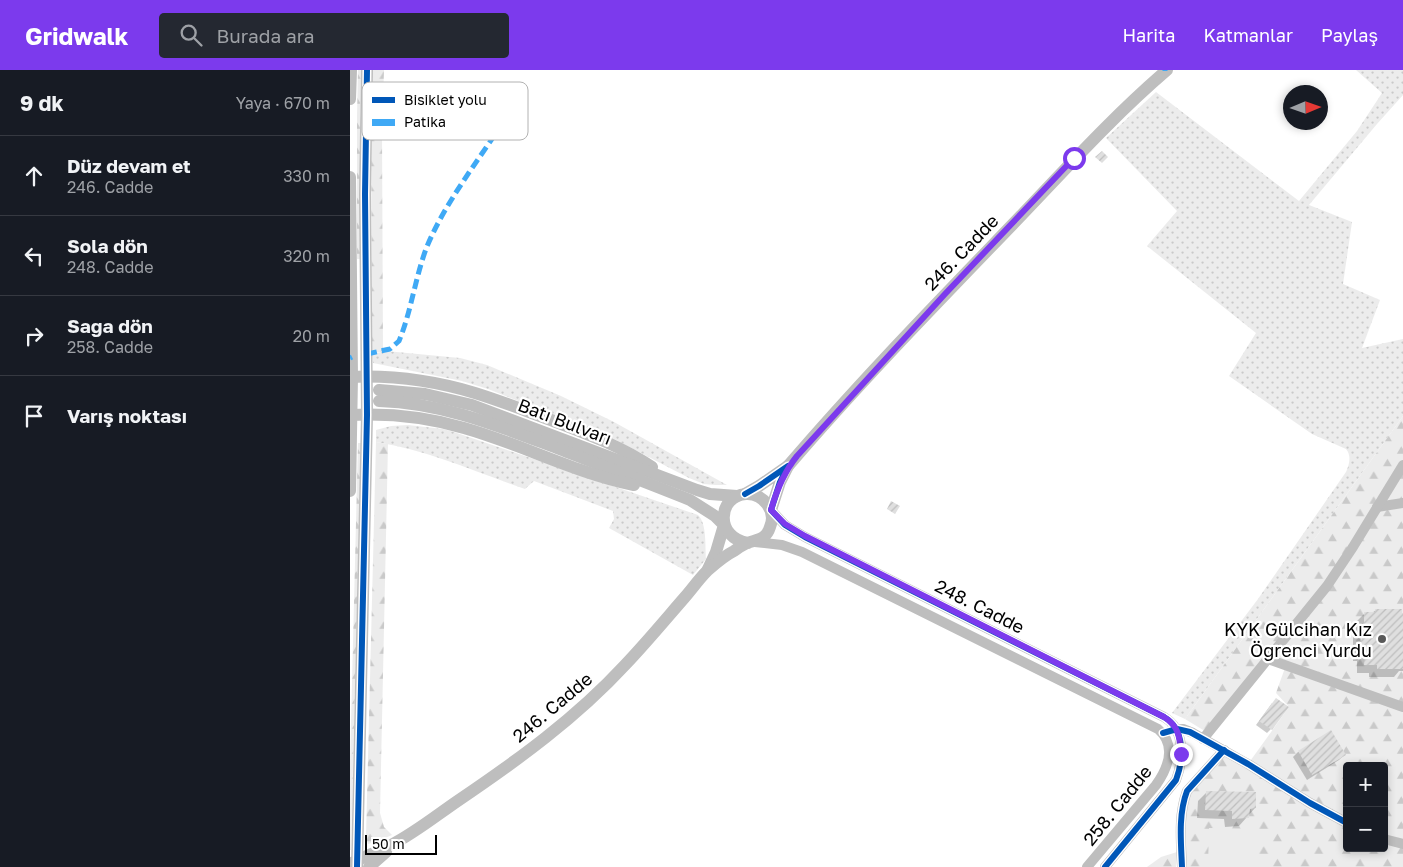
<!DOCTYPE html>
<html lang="tr">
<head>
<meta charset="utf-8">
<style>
	body { margin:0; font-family:"Golos Text",sans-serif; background:#242831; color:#f1f3f6 }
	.controls { position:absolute; right:15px; bottom:15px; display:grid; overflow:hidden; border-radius:5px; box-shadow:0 2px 8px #0003 }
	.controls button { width:45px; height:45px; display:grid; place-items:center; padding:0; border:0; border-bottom:1px solid #363941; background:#171b24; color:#f1f3f6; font:25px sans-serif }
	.compass { position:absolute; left:933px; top:15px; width:45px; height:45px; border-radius:50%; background:#171b24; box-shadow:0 2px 8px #0003; rotate:88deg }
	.scale { position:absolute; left:15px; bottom:12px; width:72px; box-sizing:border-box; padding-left:5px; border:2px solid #000; border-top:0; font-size:14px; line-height:18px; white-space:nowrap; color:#000; -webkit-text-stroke:4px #fff; paint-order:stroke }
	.stop { position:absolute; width:15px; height:15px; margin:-11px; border:4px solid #7c3aed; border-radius:50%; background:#fff }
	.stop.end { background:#7c3aed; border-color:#fff; box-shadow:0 1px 5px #0008 }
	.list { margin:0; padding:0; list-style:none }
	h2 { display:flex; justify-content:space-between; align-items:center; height:65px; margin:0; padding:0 20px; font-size:21px }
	h2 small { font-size:16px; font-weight:400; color:#9ea1a6 }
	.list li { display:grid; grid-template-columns:32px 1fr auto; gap:15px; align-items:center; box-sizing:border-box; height:80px; padding:0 20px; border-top:1px solid #363941 }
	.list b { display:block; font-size:19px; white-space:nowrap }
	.list p { margin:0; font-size:16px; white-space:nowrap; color:#9ea1a6 }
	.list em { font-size:16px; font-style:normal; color:#9ea1a6 }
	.icon { flex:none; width:28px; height:28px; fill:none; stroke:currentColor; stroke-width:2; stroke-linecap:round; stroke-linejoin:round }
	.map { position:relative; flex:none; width:1053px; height:797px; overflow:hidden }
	header { display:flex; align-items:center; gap:30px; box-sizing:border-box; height:70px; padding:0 25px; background:#7c3aed; color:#fff }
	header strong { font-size:24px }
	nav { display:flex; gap:28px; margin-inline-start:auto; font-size:18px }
	.search { width:350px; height:45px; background:#242831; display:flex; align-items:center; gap:12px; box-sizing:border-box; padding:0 18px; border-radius:5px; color:#9ea1a6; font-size:19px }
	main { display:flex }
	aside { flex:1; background:#171b24 }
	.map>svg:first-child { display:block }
</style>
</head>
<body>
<header>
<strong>Gridwalk</strong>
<div class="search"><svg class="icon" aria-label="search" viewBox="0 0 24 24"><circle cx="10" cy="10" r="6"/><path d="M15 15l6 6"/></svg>Burada ara</div>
<nav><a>Harita</a><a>Katmanlar</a><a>Paylaş</a></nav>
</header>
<main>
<aside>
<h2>9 dk<small>Yaya · 670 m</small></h2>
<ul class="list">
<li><svg class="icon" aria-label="ahead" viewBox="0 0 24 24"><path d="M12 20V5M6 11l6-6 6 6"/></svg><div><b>Düz devam et</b><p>246. Cadde</p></div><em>330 m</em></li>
<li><svg class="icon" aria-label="left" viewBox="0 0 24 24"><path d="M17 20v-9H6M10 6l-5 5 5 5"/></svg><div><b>Sola dön</b><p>248. Cadde</p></div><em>320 m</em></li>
<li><svg class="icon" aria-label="right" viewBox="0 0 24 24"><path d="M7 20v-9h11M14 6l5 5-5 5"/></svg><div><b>Sağa dön</b><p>258. Cadde</p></div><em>20 m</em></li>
<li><svg class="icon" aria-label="arrive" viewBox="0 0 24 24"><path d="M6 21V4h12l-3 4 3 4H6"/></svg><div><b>Varış noktası</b></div></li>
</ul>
</aside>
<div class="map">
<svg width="1053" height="797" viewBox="0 0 1053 797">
	<defs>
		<pattern id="grass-dots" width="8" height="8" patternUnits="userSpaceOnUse" patternTransform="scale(1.25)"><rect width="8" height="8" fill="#ececec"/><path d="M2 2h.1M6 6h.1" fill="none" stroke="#c9c9c9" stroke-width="1.8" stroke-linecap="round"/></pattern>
		<pattern id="forest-firs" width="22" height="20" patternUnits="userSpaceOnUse" patternTransform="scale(1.25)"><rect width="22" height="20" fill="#ececec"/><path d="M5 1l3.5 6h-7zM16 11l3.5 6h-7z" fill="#c9c9c9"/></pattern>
		<pattern id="building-hatch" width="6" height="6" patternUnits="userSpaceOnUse" patternTransform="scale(1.25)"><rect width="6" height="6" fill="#dfdfdf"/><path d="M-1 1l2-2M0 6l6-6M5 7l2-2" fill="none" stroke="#bebebe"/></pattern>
	</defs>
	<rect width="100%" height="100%" fill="#fff"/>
	<g fill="url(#grass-dots)">
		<path d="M1006 0H1053V25L1027 54 959 135 1002 152 993 214 1030 230 1012 278 1053 269V346L835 649 822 643 908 529 996 402C999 395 1002 386 996 379L962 364 879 306 906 263 797 176 827 141 756 68 806 22 949 131 1007 61 1032 23Z"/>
		<path d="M36 281 110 288 137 295 211 326 264 352 377 415H365L354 414 339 408 266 370 138 319 112 311 23 293 22 284Z"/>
		<path d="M58 355 93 359 104 362 348 445C357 453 355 477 356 489L343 505 259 458 264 449 263 441 184 411 175 419C126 402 77 380 26 372V360L41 356Z"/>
	</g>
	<g fill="url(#forest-firs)" fill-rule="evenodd">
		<path d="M8 0H11L10 47V189H7V46Z"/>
		<path d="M22 0H34L32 63 33 281 22 284 21 60Z"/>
		<path d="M1053 346V797H832L833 734 874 680 898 694 939 637 926 623 936 595 918 589 858 663 835 649ZM997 696H1034V778H997Z"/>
		<path d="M26 372 38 374 30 743 34 757 42 765 28 771 18 774 16 767Z"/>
		<path d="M8 373H11L1 780H0V692Z"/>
		<path d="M827 782 826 797H797L811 787Z"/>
	</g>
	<path fill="#ececec" d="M859 758 908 759V797H858Z"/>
	<g fill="#0003">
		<path d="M1026 540 1053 544V601H1049L1044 607H1019V603H1007V591H1003V564L1006 561V552L1015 543H1022Z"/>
		<path d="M922 633 921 659 917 663 906 655Z"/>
		<path d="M948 682 995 684 989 690 957 710 943 687Z"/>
		<path d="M856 723 905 738 889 756 875 757 874 749 847 748 848 731Z"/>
	</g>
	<g fill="url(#building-hatch)">
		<path d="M752 81 758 87 752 93 745 87Z"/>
		<path d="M541 431 550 436 545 444 537 439Z"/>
		<path d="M1025 539H1052V543H1053V599H1027V595H1014L1015 583H1011L1010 555H1014V542H1025Z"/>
		<path d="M926 628 939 637 922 660 909 651Z"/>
		<path d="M981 660 996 685 962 705 948 681Z"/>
		<path d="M856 721 906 722V738L900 739 899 748 882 749V741L855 740Z"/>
	</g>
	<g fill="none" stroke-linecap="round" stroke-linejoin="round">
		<g stroke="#bebebe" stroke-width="10">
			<path d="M1027 437 1053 433"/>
			<path d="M421 440 435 455 455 467 814 647C835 659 834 689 826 710L755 797"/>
			<path d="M405 472 432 475 452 482 808 659C827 675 818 698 806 715L737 797"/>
			<path d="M918 589 1053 637"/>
			<path d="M823 660 833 659 843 663 898 694 960 733 997 753"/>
			<path d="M853 669 977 516 1003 477 1053 395"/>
			<path d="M1034 769 1053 774"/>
			<path d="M832 797C831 772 828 745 837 721L874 680"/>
		</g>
		<g stroke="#bebebe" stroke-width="12">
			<path d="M0 29 1 0"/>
			<path d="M0 107 2 307 0 421"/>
			<path d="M0 307C42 305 85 311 125 323 151 331 176 341 201 350 235 363 271 376 302 397"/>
			<path d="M29 320 75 324 122 335 347 420 360 424 387 426"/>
			<path d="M29 331C95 333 151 357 212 380 255 397 298 413 340 430L365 446 374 455 366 482 358 499"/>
			<path d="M0 345C38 343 77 347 114 358 171 374 225 403 284 415"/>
			<path d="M438 396C509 313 586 234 662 155 713 102 761 48 817 0"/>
			<path d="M395 424 409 416 438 396 430 412 421 440"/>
			<path d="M2 793C15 786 30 781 43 774 66 762 87 745 109 730 168 690 226 648 275 595 296 573 315 550 335 527 342 519 349 509 357 501 365 494 374 486 384 481 388 478 393 475 397 473 408 469 416 470 420 457 427 441 413 423 396 424 367 426 365 468 398 473"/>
			<path d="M7 797 17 345 15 124 17 0"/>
			<path d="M19 797 36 782"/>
		</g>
		<g stroke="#3fa9f5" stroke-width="5" stroke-dasharray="10 5" stroke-linecap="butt">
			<path d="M815 0V1"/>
			<path d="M17 284 40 279 49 271C61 242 65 209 76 179 93 136 127 92 152 54"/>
			<path d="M0 288 2 287"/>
		</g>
		<g stroke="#fff" stroke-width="9">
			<g id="cycleway">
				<path d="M395 424 409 416 438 396 430 412 421 440 435 455 455 467 814 647C835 659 834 689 826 710L755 797"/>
				<path d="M813 663 827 659 840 662 898 694 960 733 997 753"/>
				<path d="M7 797 17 345 15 124 17 0"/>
				<path d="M832 797C831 772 828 745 837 721L874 680"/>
			</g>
		</g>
		<use href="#cycleway" stroke="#0057b8" stroke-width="6"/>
	</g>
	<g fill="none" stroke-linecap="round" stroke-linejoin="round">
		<path stroke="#7c3aed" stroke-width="6" d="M724 88 595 224 447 386C434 402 427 419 421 440L435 454 455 466 814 647C829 656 830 668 831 684"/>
	</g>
	<circle fill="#595959" stroke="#fff" stroke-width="2" cx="1032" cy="569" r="5"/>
	<g text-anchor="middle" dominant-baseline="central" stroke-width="4.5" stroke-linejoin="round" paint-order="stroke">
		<g font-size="18" fill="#000" stroke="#fff">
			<text transform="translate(611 182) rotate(-46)">246. Cadde</text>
			<text transform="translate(215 351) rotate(21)">Batı Bulvarı</text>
			<text transform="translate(630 536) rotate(27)">248. Cadde</text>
			<text transform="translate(202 637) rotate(-40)">246. Cadde</text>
			<text transform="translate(767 735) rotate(-51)">258. Cadde</text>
		</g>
		<g font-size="18" fill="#000" stroke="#fff" text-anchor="end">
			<text x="1022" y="559">KYK Gülcihan Kız<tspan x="1022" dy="21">Öğrenci Yurdu</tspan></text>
		</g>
	</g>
	<rect x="12" y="12" width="166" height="58" rx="8" fill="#fff" stroke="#b2b2b2" stroke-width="1"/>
	<rect x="22" y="27" width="23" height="6" fill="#0057b8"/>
	<rect x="22" y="49" width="23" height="7" fill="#3fa9f5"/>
	<g font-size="14" fill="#000">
		<text x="54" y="35">Bisiklet yolu</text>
		<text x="54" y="57">Patika</text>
	</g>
</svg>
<div class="controls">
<button>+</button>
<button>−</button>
</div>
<svg class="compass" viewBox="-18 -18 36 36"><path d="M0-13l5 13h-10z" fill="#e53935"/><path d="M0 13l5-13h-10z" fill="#9ea1a6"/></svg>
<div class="scale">50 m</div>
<div class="stop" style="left:724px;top:88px"></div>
<div class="stop end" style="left:831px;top:684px"></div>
</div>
</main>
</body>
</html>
